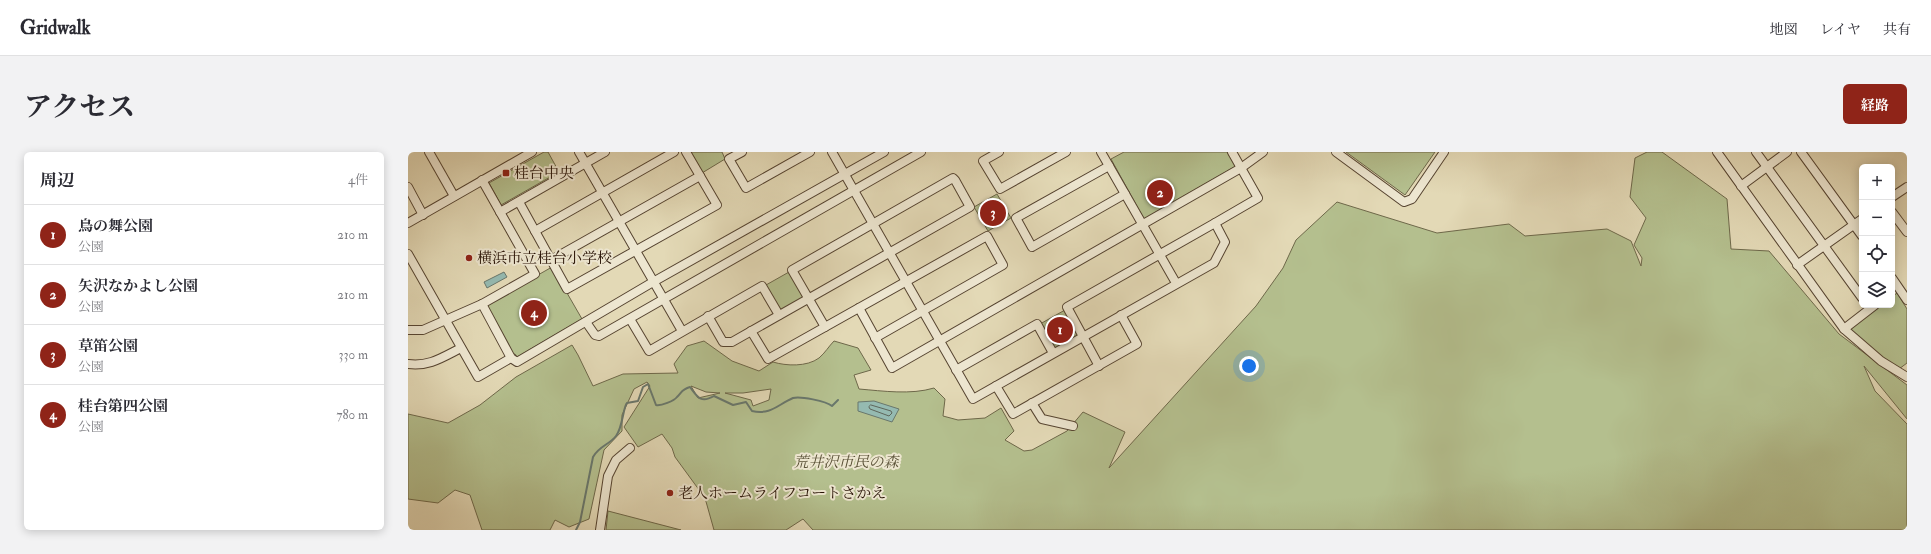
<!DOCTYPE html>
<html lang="ja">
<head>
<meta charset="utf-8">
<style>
	body { margin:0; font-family:"IM FELL Double Pica","Noto Serif JP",serif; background:#f2f2f3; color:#2b2b33 }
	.controls { position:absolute; right:12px; top:12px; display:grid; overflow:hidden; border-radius:6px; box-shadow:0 2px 10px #0003 }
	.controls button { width:36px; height:36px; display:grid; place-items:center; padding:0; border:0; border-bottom:1px solid #e1e1e2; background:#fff; color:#2b2b33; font:20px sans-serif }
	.you { position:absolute; left:841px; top:214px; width:14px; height:14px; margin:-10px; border:3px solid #fff; border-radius:50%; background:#1a73e8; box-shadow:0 0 0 6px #1a73e833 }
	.badge { display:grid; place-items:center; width:26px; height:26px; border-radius:50%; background:#8f2418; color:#fff; font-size:13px; font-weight:700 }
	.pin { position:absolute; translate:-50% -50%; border:2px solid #fff; box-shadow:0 1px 4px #0006 }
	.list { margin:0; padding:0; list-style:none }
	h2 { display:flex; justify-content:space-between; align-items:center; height:52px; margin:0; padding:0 16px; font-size:17px }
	h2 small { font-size:13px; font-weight:400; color:#7c7c81 }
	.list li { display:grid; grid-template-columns:26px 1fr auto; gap:12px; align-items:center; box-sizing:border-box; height:60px; padding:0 16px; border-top:1px solid #e1e1e2 }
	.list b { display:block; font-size:15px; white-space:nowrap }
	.list p { margin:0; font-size:13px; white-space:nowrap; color:#7c7c81 }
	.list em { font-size:13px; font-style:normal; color:#7c7c81 }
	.icon { flex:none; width:22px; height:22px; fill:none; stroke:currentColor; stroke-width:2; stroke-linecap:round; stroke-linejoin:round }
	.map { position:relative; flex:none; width:1499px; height:378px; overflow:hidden; border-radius:6px }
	header { display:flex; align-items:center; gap:24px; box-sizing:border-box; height:56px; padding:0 20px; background:#fff; border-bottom:1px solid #e1e1e2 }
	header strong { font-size:19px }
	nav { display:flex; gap:22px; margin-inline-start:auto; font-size:14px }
	.intro { display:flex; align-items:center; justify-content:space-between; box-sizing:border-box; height:96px; padding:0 24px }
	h1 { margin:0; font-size:28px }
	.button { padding:10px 18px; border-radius:6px; background:#8f2418; color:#fff; font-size:14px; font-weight:700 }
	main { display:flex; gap:24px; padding:0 24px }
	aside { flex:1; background:#fff; border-radius:6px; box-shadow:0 2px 10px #0003 }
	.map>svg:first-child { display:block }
</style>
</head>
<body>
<header>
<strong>Gridwalk</strong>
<nav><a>地図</a><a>レイヤ</a><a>共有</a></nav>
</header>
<div class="intro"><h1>アクセス</h1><a class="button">経路</a></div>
<main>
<aside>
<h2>周辺<small>4件</small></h2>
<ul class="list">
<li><span class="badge">1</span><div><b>鳥の舞公園</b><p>公園</p></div><em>210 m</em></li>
<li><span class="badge">2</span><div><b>矢沢なかよし公園</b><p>公園</p></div><em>210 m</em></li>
<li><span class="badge">3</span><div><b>草笛公園</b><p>公園</p></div><em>330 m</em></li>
<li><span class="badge">4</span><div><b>桂台第四公園</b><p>公園</p></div><em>780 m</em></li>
</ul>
</aside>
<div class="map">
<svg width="1499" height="378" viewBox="0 0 1499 378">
	<rect width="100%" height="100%" fill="#e3d9b6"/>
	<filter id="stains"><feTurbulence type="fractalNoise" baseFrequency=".005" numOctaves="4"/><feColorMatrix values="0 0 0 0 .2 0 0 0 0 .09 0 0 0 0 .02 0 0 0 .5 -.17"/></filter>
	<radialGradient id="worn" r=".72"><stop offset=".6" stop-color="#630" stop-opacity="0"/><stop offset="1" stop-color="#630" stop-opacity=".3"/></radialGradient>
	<g fill="#b4bf8e" stroke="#6e684a" fill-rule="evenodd">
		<path d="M136 0H140L151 20 93 53 81 31Z"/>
		<path d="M282 0H314L317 7 294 21Z"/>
		<path d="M716 0H819L828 14 736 67 703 7Z"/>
		<path d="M938 0H1027L997 43Z"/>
		<path d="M1239 0H1254L1319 47 1323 97 1361 99 1431 182 1499 233V267L1456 214 1467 239 1499 272V378H405L395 367 378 378H306L297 346 267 305 264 296 254 282 230 295 216 275 242 234 239 230 226 237 214 263V279L196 298 181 367 161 375 147 368 142 378H74L62 343 47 338 30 351 0 347V262L40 271 72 253 108 225 164 193 170 203 185 234 215 222 270 221 266 212 279 194 296 189 324 209 351 219 365 210C378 214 399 215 411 206 417 201 421 194 426 189L450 196 463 218 446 223 451 237C475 239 503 243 526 236L537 247 535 264 550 268 577 266 593 256 606 279 597 288 616 299 624 298 659 279 675 260 717 280 701 316 848 154 875 116 888 88 929 50 1029 81 1101 72 1117 84 1199 77 1223 89 1233 114 1234 106 1226 93 1238 66 1222 45 1227 6ZM283 234 298 240 312 241 290 246ZM363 237 361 248 345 254 343 248 317 241H335Z"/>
		<path d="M589 42 603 66 580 79 566 55Z"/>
		<path d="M144 115 174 167 109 205 107 202H105L78 155 79 152Z"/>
		<path d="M381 120 396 145 373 159 358 133Z"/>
		<path d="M1489 141 1499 157V211L1491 217 1437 177 1472 153H1484V145Z"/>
		<path d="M657 158 671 183 647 197 632 172Z"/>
		<path d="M200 359 273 378H198Z"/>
	</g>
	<g fill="#95bab1" stroke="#69776c">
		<path d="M96 120 99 125 79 136 76 130Z"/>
		<path d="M466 249 491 257 484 270 450 259V250Z"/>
	</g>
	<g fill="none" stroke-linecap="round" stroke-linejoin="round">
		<path stroke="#5e665b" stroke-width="1" d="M463 253 483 259 484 261 481 264 462 257 461 255Z"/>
		<path stroke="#69776c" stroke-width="2" d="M168 378 172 370 185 305C191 294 201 293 208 284 215 275 215 255 219 251L230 249 235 235 240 232 248 253C253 254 266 249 269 245 274 240 274 237 282 235 289 244 292 252 306 244L325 253 338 250 344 259C363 263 369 253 385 246 392 244 418 249 424 254L430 248"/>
		<g stroke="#564431" stroke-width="10">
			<g id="minor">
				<path d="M21 0 46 44"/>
				<path d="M171 0 274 179"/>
				<path d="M334 0 321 7 338 36 402 0"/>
				<path d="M424 0 565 247 806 111 817 90 807 71 850 46 824 0"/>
				<path d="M591 0 575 9 592 37 658 0"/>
				<path d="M693 0 768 131"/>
				<path d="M928 0 996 50 1004 47 1036 0"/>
				<path d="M1309 0 1436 177 1473 209 1499 225"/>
				<path d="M1348 0 1454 146"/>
				<path d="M1393 0 1454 84"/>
				<path d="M701 14 608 66 624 95 717 42"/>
				<path d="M1333 34 1379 0"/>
				<path d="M0 35 15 63"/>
				<path d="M1484 45 1499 35"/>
				<path d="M111 50 159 137 309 53 278 0"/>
				<path d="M92 60 197 0"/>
				<path d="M1484 60 1499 80"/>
				<path d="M0 71 124 0"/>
				<path d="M127 79 266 0"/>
				<path d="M0 102 70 225 103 206"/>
				<path d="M143 108 292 24"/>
				<path d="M1389 113 1454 67"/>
				<path d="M1484 126 1499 148"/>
				<path d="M74 152 103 206 109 210 245 130 476 0"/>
				<path d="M451 156 484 216 833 16 855 0"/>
				<path d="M300 164 315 190H324L562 55 547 28 545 26 384 118 417 175"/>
				<path d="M222 167 241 199 354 134 371 163"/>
				<path d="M178 170 187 183 191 184 513 0"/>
				<path d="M1436 177 1467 153"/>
				<path d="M0 178H15L74 152 127 122 74 28"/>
				<path d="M343 179 360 207 579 84 595 113 467 186"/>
				<path d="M0 212C21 215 35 205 53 196"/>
				<path d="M691 214 659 155 807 71"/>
				<path d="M548 218 629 172 645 201"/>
				<path d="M588 234 605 262 729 192 713 163"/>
				<path d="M624 251 634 267 665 274"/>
				<path d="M192 378 200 324 208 308 222 296"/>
			</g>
		</g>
		<use href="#minor" stroke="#ede6d0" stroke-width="8"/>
	</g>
	<g fill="#8f2418" stroke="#ede6d0" stroke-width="1.5">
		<rect x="94" y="17" width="8" height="8" rx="2"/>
		<circle cx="61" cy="106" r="4"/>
		<circle cx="262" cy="341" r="4"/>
	</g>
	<g text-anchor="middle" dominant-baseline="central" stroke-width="4" stroke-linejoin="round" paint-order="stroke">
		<g font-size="15" fill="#271205" stroke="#ede6d0" text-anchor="start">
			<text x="106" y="21">桂台中央</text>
			<text x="69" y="106">横浜市立桂台小学校</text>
			<text x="270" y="341">老人ホームライフコートさかえ</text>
		</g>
		<g font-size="15" font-style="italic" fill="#584f35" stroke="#ede6d0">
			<text x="438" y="310">荒井沢市民の森</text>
		</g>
	</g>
	<rect width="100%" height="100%" filter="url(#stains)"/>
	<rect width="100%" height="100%" fill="url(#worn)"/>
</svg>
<div class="controls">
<button>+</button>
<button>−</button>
<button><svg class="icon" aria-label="locate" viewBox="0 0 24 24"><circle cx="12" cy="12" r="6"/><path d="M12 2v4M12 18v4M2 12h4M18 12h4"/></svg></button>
<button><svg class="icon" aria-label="layers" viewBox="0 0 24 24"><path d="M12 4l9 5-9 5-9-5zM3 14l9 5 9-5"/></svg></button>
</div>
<div class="you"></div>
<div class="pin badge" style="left:652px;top:178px">1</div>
<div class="pin badge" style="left:752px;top:41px">2</div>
<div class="pin badge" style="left:585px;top:61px">3</div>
<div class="pin badge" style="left:126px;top:161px">4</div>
</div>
</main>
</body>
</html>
